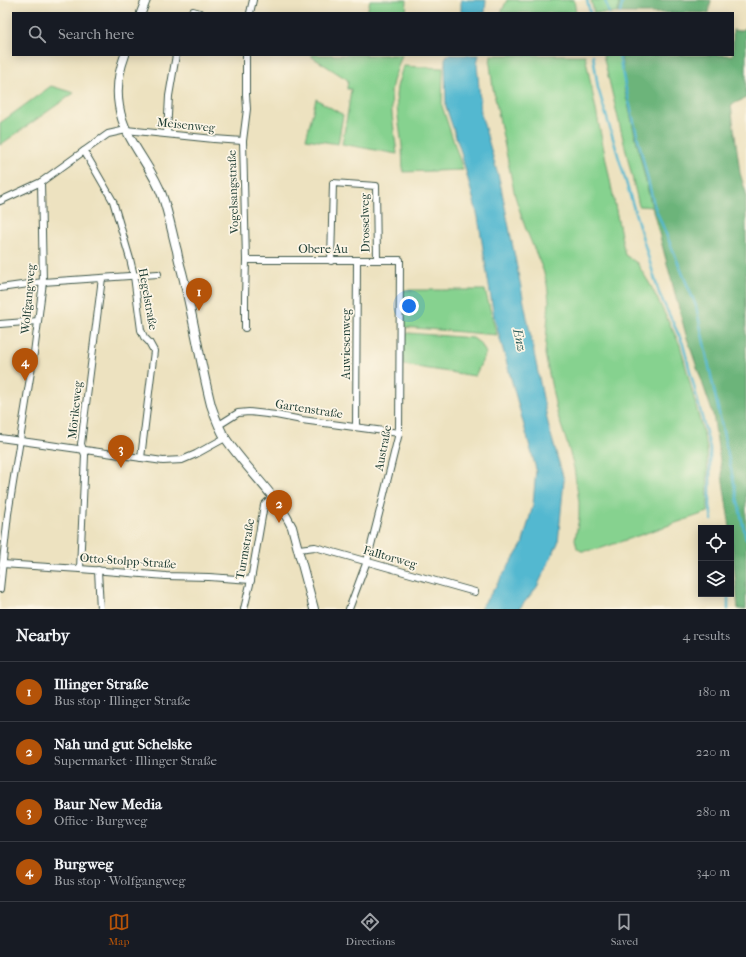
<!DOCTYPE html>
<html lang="en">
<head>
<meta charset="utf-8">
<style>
	body { margin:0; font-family:"IM FELL French Canon",serif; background:#20242c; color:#f1f3f6 }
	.controls { position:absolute; right:12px; bottom:12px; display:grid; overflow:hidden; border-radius:0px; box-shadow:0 2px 10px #0003 }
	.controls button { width:36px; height:36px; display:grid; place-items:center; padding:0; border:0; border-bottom:1px solid #363941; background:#171b24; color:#f1f3f6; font:20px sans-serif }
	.you { position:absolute; left:409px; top:306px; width:14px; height:14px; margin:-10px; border:3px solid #fff; border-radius:50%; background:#1a73e8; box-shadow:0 0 0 6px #1a73e833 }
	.badge { display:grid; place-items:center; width:26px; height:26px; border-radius:50%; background:#b45309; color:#fff; font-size:13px; font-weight:700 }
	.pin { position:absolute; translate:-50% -33px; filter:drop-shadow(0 1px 2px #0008) }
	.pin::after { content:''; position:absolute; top:21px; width:14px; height:12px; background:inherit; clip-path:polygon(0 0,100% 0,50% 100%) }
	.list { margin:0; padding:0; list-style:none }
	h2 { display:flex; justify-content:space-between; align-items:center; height:52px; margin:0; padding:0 16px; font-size:17px }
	h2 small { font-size:13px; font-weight:400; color:#9ea1a6 }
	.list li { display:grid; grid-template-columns:26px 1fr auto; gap:12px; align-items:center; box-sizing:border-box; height:60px; padding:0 16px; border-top:1px solid #363941 }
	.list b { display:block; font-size:15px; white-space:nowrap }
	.list p { margin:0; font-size:13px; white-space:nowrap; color:#9ea1a6 }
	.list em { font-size:13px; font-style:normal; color:#9ea1a6 }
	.icon { flex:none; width:22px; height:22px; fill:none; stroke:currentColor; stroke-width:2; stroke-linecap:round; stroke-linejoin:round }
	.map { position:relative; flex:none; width:746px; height:609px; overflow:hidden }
	.search { position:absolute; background:#171b24; box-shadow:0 2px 10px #0003; left:12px; right:12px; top:12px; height:44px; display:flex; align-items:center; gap:10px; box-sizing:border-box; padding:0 14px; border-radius:0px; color:#9ea1a6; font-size:15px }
	.sheet { height:292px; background:#171b24 }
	nav { display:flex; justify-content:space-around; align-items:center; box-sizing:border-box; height:56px; border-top:1px solid #363941; background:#171b24; font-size:11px; color:#9ea1a6 }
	nav a { display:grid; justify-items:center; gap:2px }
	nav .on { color:#b45309 }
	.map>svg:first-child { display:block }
</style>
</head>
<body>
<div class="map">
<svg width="746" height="609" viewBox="0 0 746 609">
	<rect width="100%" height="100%" fill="#fcf5e5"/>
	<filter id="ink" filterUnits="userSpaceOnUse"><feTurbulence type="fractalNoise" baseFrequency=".025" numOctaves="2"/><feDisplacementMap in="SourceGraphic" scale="8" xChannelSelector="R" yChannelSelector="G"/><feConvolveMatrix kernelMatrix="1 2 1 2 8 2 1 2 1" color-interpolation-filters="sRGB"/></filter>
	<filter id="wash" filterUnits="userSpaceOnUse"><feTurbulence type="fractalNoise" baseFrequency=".012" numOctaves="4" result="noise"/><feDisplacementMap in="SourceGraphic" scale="16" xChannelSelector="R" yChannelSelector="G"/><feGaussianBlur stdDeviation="0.9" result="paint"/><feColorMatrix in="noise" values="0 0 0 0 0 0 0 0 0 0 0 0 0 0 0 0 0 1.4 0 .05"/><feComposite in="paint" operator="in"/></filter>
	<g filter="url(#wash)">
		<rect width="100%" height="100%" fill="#ede2c0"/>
		<g fill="#86d28f" stroke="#528862">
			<path d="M370 0H407L406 13H367Z"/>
			<path d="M507 0H574L576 13H501Z"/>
			<path d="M591 0H619L618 13H594Z"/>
			<path d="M312 55H402L393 81 391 91 392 114 397 154 342 144 348 111 351 89H347L348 80 312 57Z"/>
			<path d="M491 55H585L625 255 637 263 651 286 680 345 707 448 708 512 599 549 585 551H581L577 548 575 539 579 518V502L574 468 568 446 557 413 545 354 549 301 547 284 543 270 525 227 515 196 493 88 490 64Z"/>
			<path d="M603 55H621L625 91 652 207 639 206Z"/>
			<path d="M403 66 443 68 442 106 463 170 403 172 402 146 398 116 396 96 397 87Z"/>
			<path d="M51 86 74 93 0 145V123Z"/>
			<path d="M316 99 343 115 338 144 306 139Z"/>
			<path d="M403 290H485L497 335 404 327 403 324Z"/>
			<path d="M408 333 473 338 481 344 486 353 475 376 403 365V337Z"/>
		</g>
		<g fill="#6cb47a" stroke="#467857">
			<path d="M619 0H711L709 13H618Z"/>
			<path d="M746 27V98L731 105 740 173 746 193V609H738L731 536V528H730L713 414 686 335 652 207 625 91 621 55H733V30L740 31Z"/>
		</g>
		<g fill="#52b8d0" stroke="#387a82">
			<path d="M461 0H486L485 13H461Z"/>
			<path d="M447 55H479L477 63 481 114 500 182 549 428 564 480 558 543 537 587 519 609H480L492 592 522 545 533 505 536 469 494 317 478 217 460 149 446 107 445 59Z"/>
		</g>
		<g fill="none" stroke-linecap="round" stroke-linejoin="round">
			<g stroke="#52b8d0" stroke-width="2.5">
				<path d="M587 0 590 13"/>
				<path d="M605 0 609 13"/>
				<path d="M620 13 623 0"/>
				<path d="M593 55 598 88 659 293 683 344 710 448V506L712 520"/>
				<path d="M619 55 625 85 654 205 696 306 746 539"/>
				<path d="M728 594V609"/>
			</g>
		</g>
	</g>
	<g filter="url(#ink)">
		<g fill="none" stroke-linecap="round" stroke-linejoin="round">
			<g stroke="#3e5649" stroke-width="8">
				<g id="minor">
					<path d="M190 13 193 11 200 13"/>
					<path d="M250 13 253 0"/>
					<path d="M167 134 169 96 176 55"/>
					<path d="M84 151 94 168 113 201 130 259 134 276 141 330 144 337 149 342 154 351 141 458"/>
					<path d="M0 201 41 182"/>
					<path d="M246 260H400L399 433 382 502 367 561 349 609"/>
					<path d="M331 261 333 183 376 186 377 260"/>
					<path d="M0 288 43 282 158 274"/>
					<path d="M0 324 38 321"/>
					<path d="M245 328V297L246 260 243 141 247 109 246 94V55"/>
					<path d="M219 425 238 413 249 412 276 415 302 420 399 433"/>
					<path d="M356 427 357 261"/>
					<path d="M0 438 163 461 182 460 196 454 225 438"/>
					<path d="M299 549 315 547 475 592"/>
					<path d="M2 564 80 569 166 576 209 577 251 580"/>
					<path d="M80 569 85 455 81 444 102 278"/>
					<path d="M98 570 100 609"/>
					<path d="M0 589 8 514 34 353 43 282 41 182 84 151 108 134 126 130 214 139 243 141"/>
					<path d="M244 609 251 580 264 505 267 502 273 497"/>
				</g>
			</g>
			<g stroke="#3e5649" stroke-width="10">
				<g id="tertiary">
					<path d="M141 13 146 0"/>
					<path d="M125 55C119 71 116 89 119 106 124 140 151 164 162 195 169 214 172 233 177 251 178 258 180 265 182 272 193 316 200 361 211 405 215 417 219 429 226 439 247 470 276 494 292 527L314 609"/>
				</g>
			</g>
			<use href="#minor" stroke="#fff" stroke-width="6"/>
			<use href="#tertiary" stroke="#fff" stroke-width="8"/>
		</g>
	</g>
	<g text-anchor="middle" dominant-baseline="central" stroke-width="3.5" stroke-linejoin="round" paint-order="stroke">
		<g font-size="12" fill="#1f3d34" stroke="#fcf5e5">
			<text transform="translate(186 125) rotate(6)">Meisenweg</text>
			<text transform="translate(233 192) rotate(-92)">Vogelsangstraße</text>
			<text transform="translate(365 223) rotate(-91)">Drosselweg</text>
			<text x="323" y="249">Obere Au</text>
			<text transform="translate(28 299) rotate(-85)">Wolfgangweg</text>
			<text transform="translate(148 299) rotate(80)">Hegelstraße</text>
			<text transform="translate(346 344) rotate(-90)">Auwiesenweg</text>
			<text transform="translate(309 409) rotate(9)">Gartenstraße</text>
			<text transform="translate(75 410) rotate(-84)">Mörikeweg</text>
			<text transform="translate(383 448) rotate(-79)">Austraße</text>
			<text transform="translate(245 549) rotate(-80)">Turmstraße</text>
			<text transform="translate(390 557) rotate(16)">Falltorweg</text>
			<text transform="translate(128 561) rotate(4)">Otto-Stolpp-Straße</text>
		</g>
		<g font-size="13" font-style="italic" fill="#2c5c5b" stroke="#fcf5e5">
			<text transform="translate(520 340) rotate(77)">Enz</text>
		</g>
	</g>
</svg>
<div class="controls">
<button><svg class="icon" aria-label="locate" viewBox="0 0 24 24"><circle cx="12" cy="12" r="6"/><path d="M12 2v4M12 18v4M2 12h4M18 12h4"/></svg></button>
<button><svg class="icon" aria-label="layers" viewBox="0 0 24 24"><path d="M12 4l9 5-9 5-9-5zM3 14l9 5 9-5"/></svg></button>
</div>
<div class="you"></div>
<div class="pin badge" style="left:199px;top:311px">1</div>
<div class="pin badge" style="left:279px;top:523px">2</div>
<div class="pin badge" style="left:121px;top:468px">3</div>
<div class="pin badge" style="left:25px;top:381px">4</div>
<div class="search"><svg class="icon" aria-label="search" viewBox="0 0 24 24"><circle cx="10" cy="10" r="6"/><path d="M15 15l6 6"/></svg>Search here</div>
</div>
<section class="sheet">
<h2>Nearby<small>4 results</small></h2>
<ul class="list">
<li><span class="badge">1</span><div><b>Illinger Straße</b><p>Bus stop · Illinger Straße</p></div><em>180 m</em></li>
<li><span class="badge">2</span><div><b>Nah und gut Schelske</b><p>Supermarket · Illinger Straße</p></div><em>220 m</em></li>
<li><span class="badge">3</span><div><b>Baur New Media</b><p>Office · Burgweg</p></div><em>280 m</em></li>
<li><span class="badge">4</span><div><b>Burgweg</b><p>Bus stop · Wolfgangweg</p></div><em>340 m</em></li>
</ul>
</section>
<nav>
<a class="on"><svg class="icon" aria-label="map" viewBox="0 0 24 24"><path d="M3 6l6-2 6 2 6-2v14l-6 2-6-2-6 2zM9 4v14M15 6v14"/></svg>Map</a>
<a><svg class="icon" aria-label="directions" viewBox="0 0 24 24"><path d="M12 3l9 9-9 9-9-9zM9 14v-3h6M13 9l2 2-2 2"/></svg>Directions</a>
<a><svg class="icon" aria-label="saved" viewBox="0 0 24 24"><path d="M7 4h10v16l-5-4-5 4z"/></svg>Saved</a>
</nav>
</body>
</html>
